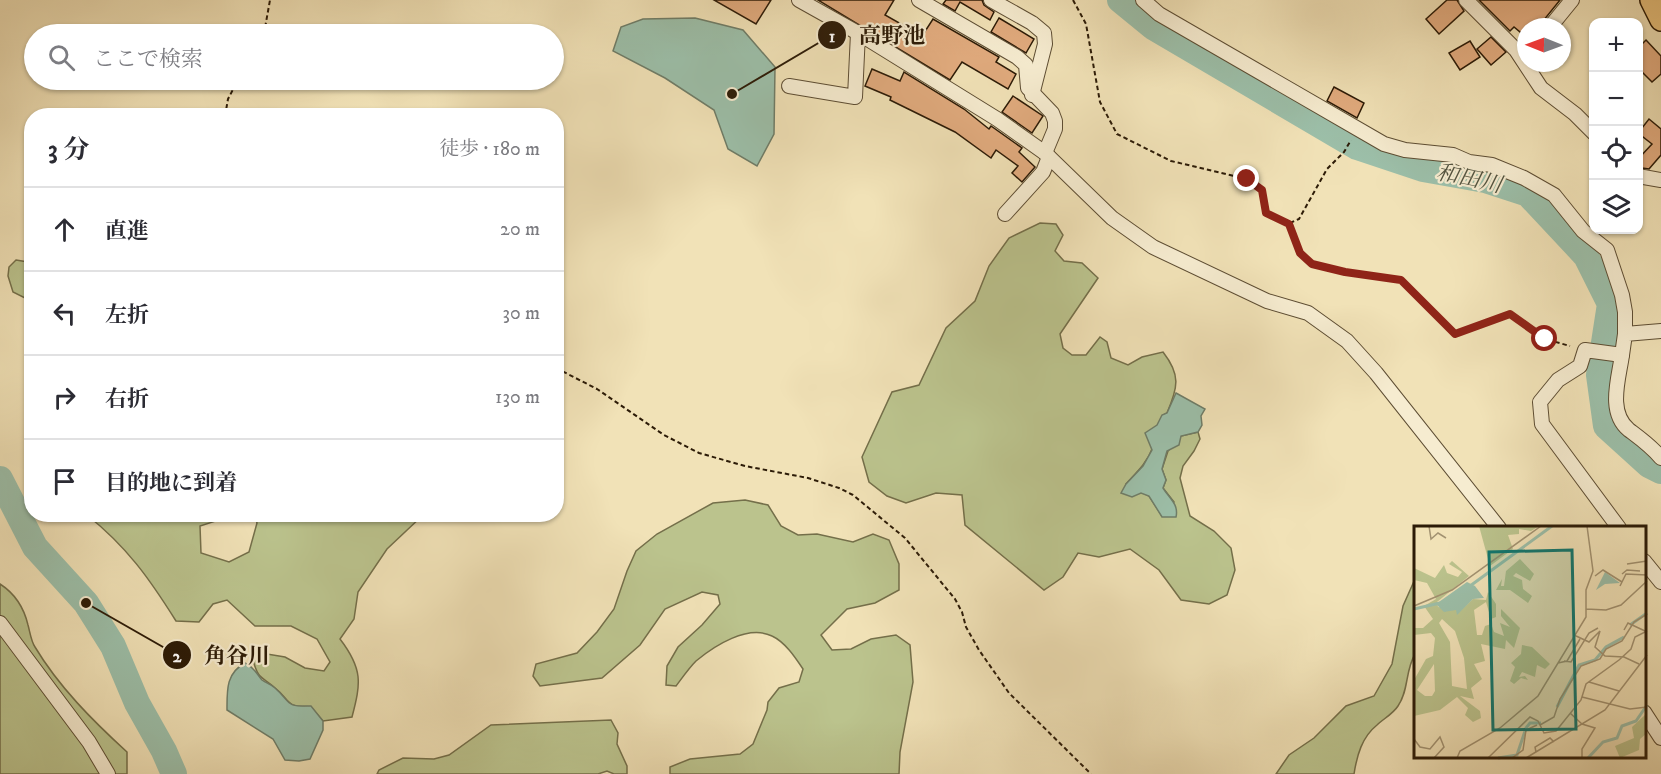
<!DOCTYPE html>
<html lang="ja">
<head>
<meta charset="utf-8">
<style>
	body { margin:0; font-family:"IM FELL DW Pica","Noto Serif JP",serif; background:#f2f2f3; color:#2b2b33 }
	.controls { position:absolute; right:18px; top:18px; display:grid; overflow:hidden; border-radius:12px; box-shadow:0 2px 4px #0004 }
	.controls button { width:54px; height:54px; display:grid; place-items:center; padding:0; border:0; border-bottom:2px solid #e1e1e2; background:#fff; color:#2b2b33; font:30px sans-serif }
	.compass { position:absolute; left:1517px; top:18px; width:54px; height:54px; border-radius:50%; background:#fff; box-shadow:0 2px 4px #0004; rotate:271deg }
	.stop { position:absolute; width:18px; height:18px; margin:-14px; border:4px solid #8f2418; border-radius:50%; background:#fff }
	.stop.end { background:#8f2418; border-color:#fff; box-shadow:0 2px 6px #0008 }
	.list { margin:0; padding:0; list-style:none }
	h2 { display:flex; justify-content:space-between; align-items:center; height:78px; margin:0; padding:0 24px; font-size:26px }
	h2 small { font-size:20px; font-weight:400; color:#7c7c81 }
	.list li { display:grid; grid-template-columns:39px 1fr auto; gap:18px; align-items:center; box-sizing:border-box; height:84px; padding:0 24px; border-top:2px solid #e1e1e2 }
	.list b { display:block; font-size:22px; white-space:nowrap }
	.list em { font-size:20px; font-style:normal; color:#7c7c81 }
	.icon { flex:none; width:33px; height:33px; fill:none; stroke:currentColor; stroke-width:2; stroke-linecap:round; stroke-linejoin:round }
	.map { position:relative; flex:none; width:1661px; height:774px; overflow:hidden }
	.search { position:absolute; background:#fff; box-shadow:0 2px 4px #0004; left:24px; top:24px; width:540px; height:66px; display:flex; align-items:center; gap:15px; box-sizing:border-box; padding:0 21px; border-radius:33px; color:#7c7c81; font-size:22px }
	.panel { position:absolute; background:#fff; box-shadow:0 2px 4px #0004; left:24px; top:108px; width:540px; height:414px; border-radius:24px }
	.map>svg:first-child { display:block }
</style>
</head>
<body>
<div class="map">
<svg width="1661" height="774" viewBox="0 0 1661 774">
	<rect width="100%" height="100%" fill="#f1e2b7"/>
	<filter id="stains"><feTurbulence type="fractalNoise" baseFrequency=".00333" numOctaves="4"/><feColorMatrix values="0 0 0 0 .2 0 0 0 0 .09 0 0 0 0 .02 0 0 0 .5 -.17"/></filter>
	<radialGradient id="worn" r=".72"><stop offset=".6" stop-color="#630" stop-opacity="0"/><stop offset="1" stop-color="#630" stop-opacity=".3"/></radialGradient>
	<g fill="#bbc38d" stroke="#746f4a" stroke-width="1.5">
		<path d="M1040 223 1056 224 1063 235 1055 251 1064 261 1082 263 1098 278 1060 334 1063 348 1072 355H1086L1100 337 1107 342 1111 358 1128 365 1142 357 1163 352C1181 375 1178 387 1167 413L1162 416C1157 426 1156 437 1152 449 1147 463 1136 473 1126 484L1149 496 1162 516 1174 502 1163 488 1166 480 1162 469 1168 451 1181 436 1198 432 1200 439 1194 451 1183 466 1180 478 1190 516 1214 531 1231 548 1235 570 1227 595 1209 604 1181 600 1159 570 1130 549 1099 557 1078 553 1063 577 1044 590 965 525 962 495 936 493 906 503 887 496 869 482 862 457 892 392 919 385 946 328 975 301 989 266 1009 238Z"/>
		<path d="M16 260 28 262 31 265V301L13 292 8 276 9 267Z"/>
		<path d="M745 500 768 505 781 526 798 535 817 534 853 542 873 534 889 540 899 564V590L875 603 847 609 821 635 832 650 851 649 871 639 896 635 910 645 913 682 900 752 899 774H670V767L690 759 740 754 753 744 767 710 768 702 779 688 799 682 803 669C795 657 785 642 772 636 748 624 714 646 696 661 689 668 682 678 676 686L666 685 667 666 678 647 702 625 720 604 718 595 702 592 665 609 640 645 602 678 540 686 533 676 536 664 577 653 597 632 614 609 627 571 636 551 657 534 713 503Z"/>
		<path d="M87 515H224L222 519 200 526 201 553 229 562 249 552 257 523 255 515H423L387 549 358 592 354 619 340 639C363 669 361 683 352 717L323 721 311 707C283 707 292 701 274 687 261 676 258 679 253 660L261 653 285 657 305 668 324 671 330 662 317 639 291 626H255L227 600 213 604 199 622 176 621C149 578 127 547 87 515Z"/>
		<path d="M1415 579V654C1405 671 1409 690 1398 706 1393 714 1383 719 1377 725 1362 737 1357 755 1354 774H1276L1289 755 1314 738 1346 706 1374 696 1392 664 1403 606Z"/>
		<path d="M0 584C14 593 24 608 28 625 30 632 31 641 35 647 59 687 93 721 127 752V774H0Z"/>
		<path d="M611 720 618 733 617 744 627 766V774H614L607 771 598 774H377L379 770 403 758 434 759 449 755 491 725Z"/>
	</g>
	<g fill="#9cbfa9" stroke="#6f7d68" stroke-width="1.5">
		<path d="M695 18 743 30 775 67 774 134 757 166 728 149 714 110 665 78 613 51 621 27 643 19Z"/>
		<path d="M1176 393 1205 409 1201 416 1202 425 1198 432 1181 436 1179 445 1167 451 1162 469 1166 480 1163 488C1169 498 1179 504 1176 517H1162L1149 496 1141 493 1132 497 1121 493 1126 484 1143 466 1152 450 1145 433 1157 425 1162 415 1167 413Z"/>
		<path d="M245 663C255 668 256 673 262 680 266 683 271 684 275 688 292 703 284 707 311 706L323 721V730L310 759 299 761 285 760 273 739 227 710C227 690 226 673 245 663Z"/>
	</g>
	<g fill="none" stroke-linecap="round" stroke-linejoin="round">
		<g stroke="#9cbfa9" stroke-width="26">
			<path d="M1120 0 1153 27 1357 147 1423 169 1485 180 1528 194 1586 256 1610 304 1599 375 1606 426 1649 465 1661 471"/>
			<path d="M0 479 35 547 86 603 113 646 137 703 164 751 174 774"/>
		</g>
	</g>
	<g fill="#e1ab7e" stroke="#2c1b07" stroke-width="1.5">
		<path d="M714 0H771L756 24Z"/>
		<path d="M818 0H894L885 15 915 32 917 29 924 33 933 19 999 57 996 62 1016 74 1008 89 962 62 950 80Z"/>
		<path d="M946 0H982L984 5 994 12 990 20 960 2 955 11 943 4Z"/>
		<path d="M1447 0H1457L1464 11 1439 34 1426 19Z"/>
		<path d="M1479 0H1560L1543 21 1541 27H1526V37L1514 27 1510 31Z"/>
		<path d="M999 18 1034 39 1026 53 991 32Z"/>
		<path d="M1491 37 1506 52 1491 65 1477 49Z"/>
		<path d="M1646 40 1661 56V74L1652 82 1638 68V48Z"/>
		<path d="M1470 41 1480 57 1460 70 1449 53Z"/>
		<path d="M872 69 900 81 904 72 964 109 989 129 991 126 1022 148 1019 152 1035 167 1022 182 1012 173 1018 166 996 150 991 158 955 132 890 100 891 97 865 86Z"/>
		<path d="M1334 87 1364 103 1357 118 1327 101Z"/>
		<path d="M1013 96 1043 116 1032 133 1002 112Z"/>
		<path d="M1649 119 1661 129V155L1649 169 1642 168 1638 164V159L1652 144 1638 133Z"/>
	</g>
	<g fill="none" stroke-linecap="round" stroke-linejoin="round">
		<g stroke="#5d4d33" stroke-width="16">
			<g id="minor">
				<path d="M799 0 858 33 997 119 1045 153 1112 218 1153 247 1267 301 1308 313 1347 341 1376 373 1499 528"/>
				<path d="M919 0 1017 57 1026 65 1028 88 1052 113 1055 121V129L1045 153"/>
				<path d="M991 0 1032 23 1044 33 1045 44 1032 95"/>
				<path d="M1143 0 1159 14 1384 144 1405 150 1453 155 1469 162 1492 165 1524 178 1554 195 1583 231 1607 250 1622 295 1625 312V334"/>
				<path d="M1466 0 1516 50 1541 88 1575 114 1594 133"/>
				<path d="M1550 27 1572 0"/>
				<path d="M789 86 855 97 858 33"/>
				<path d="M1638 176 1661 180"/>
				<path d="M1005 214 1043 172 1049 157"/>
				<path d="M1622 355C1619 378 1607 412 1629 430 1641 439 1651 446 1661 458"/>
				<path d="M1619 528 1542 424 1540 402 1558 380 1580 366 1585 350 1622 355 1625 334 1661 331"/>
				<path d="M1644 561 1661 582"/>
				<path d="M0 623 89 742 108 774"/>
				<path d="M1644 712 1661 738"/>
			</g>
		</g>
		<g stroke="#2c1b07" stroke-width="24">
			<path id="primary" d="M1651 0 1661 20"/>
		</g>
		<g stroke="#2c1b07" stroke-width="2" stroke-dasharray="4.5 3" stroke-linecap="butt">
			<path d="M1073 0 1086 24 1100 102 1117 134 1171 161 1247 179 1262 190 1266 213 1289 224 1300 253 1312 264 1345 272 1401 280 1455 334 1510 314 1545 339 1570 346"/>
			<path d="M262 34 265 28 270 0"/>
			<path d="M225 116 228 99 238 80"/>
			<path d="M1290 223 1299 219 1327 169 1344 152 1351 140"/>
			<path d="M556 368 597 389 664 435 699 453 745 466 808 478 839 488 853 495 905 538 955 599 962 612 966 627 979 650 1009 693 1091 774"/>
		</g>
		<use href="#minor" stroke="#f6ecd0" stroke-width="14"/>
		<use href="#primary" stroke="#e8c17c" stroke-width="21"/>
	</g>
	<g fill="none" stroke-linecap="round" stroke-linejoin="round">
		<path stroke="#8f2418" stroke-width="8" d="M1247 179 1262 190 1266 213 1289 224 1300 253 1312 264 1345 272 1401 280 1455 334 1510 314 1545 339"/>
	</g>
	<g text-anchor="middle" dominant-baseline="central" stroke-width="4.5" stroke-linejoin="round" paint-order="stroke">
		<g font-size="22" font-style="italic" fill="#535440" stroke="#f6ecd0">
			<text transform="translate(1469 179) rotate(12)">和田川</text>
		</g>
	</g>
	<g transform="translate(1414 526)">
		<rect width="232" height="232" fill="#f1e2b7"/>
		<path d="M65 0H125L117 5 105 3V8L94 9 99 23 76 40ZM106 33 120 48 116 55 102 47 99 50 108 54 109 63 118 70 114 77 96 64H82L88 53 87 60H90L92 45ZM38 35 55 50 23 76 24 81 42 83 44 87 59 73 72 74 74 66 82 78V91L77 93 72 76 60 84 63 109H68L71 100 77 98 80 106 90 110 86 97 96 101 87 90V83L106 102 100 122 92 114 91 123 67 118 71 135 60 138 68 153 57 162 60 173 46 170 66 185 67 192 59 196 51 189 54 182 43 171 26 184 0 190V154L12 133 19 130 21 112 17 107 0 109V102H9L19 93 10 80 22 73 13 57 0 54V42L21 52 30 39 33 47 44 51 48 46 35 38ZM28 93 41 105 50 132 53 163 38 160 36 116 25 97ZM20 138 21 165 18 170H11L3 164ZM108 119 118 121 136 138 131 143 123 139 121 151 108 146 105 151 111 150 114 154 107 152 100 158 96 155 101 141 97 137 107 128ZM232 188V208L226 213 225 224 206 232 201 220 220 212 218 201Z" fill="#bbc38d" fill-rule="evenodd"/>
		<path d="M191 46 206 57 191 58 182 64ZM53 56 61 60 70 72 59 73 43 89 42 84 30 86 22 78Z" fill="#9cbfa9"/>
		<path fill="none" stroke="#9cbfa9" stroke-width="3" d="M56 60 138 0M0 83 26 77M216 99 233 87M143 181 165 139 181 134 192 121 210 111M84 232 103 229 112 202 116 197H127M174 232 189 216 203 212 208 200 222 195 233 179"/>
		<path fill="none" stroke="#a29271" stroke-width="1.5" d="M15 0 17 13 24 7 32 12M213 38 233 35M208 48 213 44 226 45M181 50 189 44 208 56M206 60 212 48 233 49M0 80 38 64 127 0M172 83 192 84 207 79 233 55M210 104 214 97 231 105M160 109 175 116 186 105 181 121 191 130 210 131 225 138M150 135 157 136 175 107 184 102M144 137 153 135 166 113M175 156 205 165M168 171 216 183 233 181M156 187 168 198 181 202 168 223V232M126 199 140 191 146 173 167 140 186 133 192 123 208 115 220 96 233 88M0 213 6 221 16 223 26 211 30 221 20 232M122 226 121 221 136 212 140 216M43 232 46 225 86 202 124 170 172 91V64L179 45 173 0M74 232 116 191 124 195 130 207 142 205 167 174 172 158 205 134 217 123 221 111 233 105M98 232 109 224 112 204 123 199M112 232 191 184 233 129"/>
		<path fill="#0f766e" fill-opacity="0.15" stroke="#0f766e" stroke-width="3" d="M158 24 162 203 79 204 75 26Z"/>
		<rect width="232" height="232" fill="none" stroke="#2c1b07" stroke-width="3"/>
	</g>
	<path fill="none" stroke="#2c1b07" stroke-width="2" d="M732 94L832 35M86 603L177 655"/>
	<g fill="#2c1b07" stroke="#f6ecd0" stroke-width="2">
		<circle cx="732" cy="94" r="6"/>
		<circle cx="86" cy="603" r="6"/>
		<circle cx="832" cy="35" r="15"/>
		<circle cx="177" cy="655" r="15"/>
	</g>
	<g font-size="18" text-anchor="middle" font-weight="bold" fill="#fff">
		<text x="832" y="42">1</text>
		<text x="177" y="662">2</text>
	</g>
	<g font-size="22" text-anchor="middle" font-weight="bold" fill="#2c1b07" stroke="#f6ecd0" stroke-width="4.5" stroke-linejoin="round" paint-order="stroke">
		<text x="892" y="43">高野池</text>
		<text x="237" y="663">角谷川</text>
	</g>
	<rect width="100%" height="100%" filter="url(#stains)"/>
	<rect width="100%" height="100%" fill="url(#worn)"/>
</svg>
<div class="controls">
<button>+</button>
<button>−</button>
<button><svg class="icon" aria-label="locate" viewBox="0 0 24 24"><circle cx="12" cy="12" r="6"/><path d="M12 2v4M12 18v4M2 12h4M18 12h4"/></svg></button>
<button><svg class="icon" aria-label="layers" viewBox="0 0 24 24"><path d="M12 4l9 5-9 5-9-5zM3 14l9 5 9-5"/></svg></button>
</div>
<svg class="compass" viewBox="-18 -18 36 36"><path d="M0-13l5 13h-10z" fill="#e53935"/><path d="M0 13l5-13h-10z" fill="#7c7c81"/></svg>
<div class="stop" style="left:1545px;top:339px"></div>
<div class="stop end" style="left:1247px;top:179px"></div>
<div class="search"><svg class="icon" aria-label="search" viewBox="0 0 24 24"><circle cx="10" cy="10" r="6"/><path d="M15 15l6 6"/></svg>ここで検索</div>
<section class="panel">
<h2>3 分<small>徒歩 · 180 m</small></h2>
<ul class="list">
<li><svg class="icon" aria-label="ahead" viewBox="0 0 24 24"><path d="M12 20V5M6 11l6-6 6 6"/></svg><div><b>直進</b></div><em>20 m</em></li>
<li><svg class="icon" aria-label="left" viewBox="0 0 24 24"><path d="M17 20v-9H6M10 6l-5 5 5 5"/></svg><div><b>左折</b></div><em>30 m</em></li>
<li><svg class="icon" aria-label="right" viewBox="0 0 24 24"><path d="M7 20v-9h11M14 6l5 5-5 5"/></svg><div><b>右折</b></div><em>130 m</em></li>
<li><svg class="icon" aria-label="arrive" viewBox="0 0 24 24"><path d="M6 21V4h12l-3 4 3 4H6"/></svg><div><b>目的地に到着</b></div></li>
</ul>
</section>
</div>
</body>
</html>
